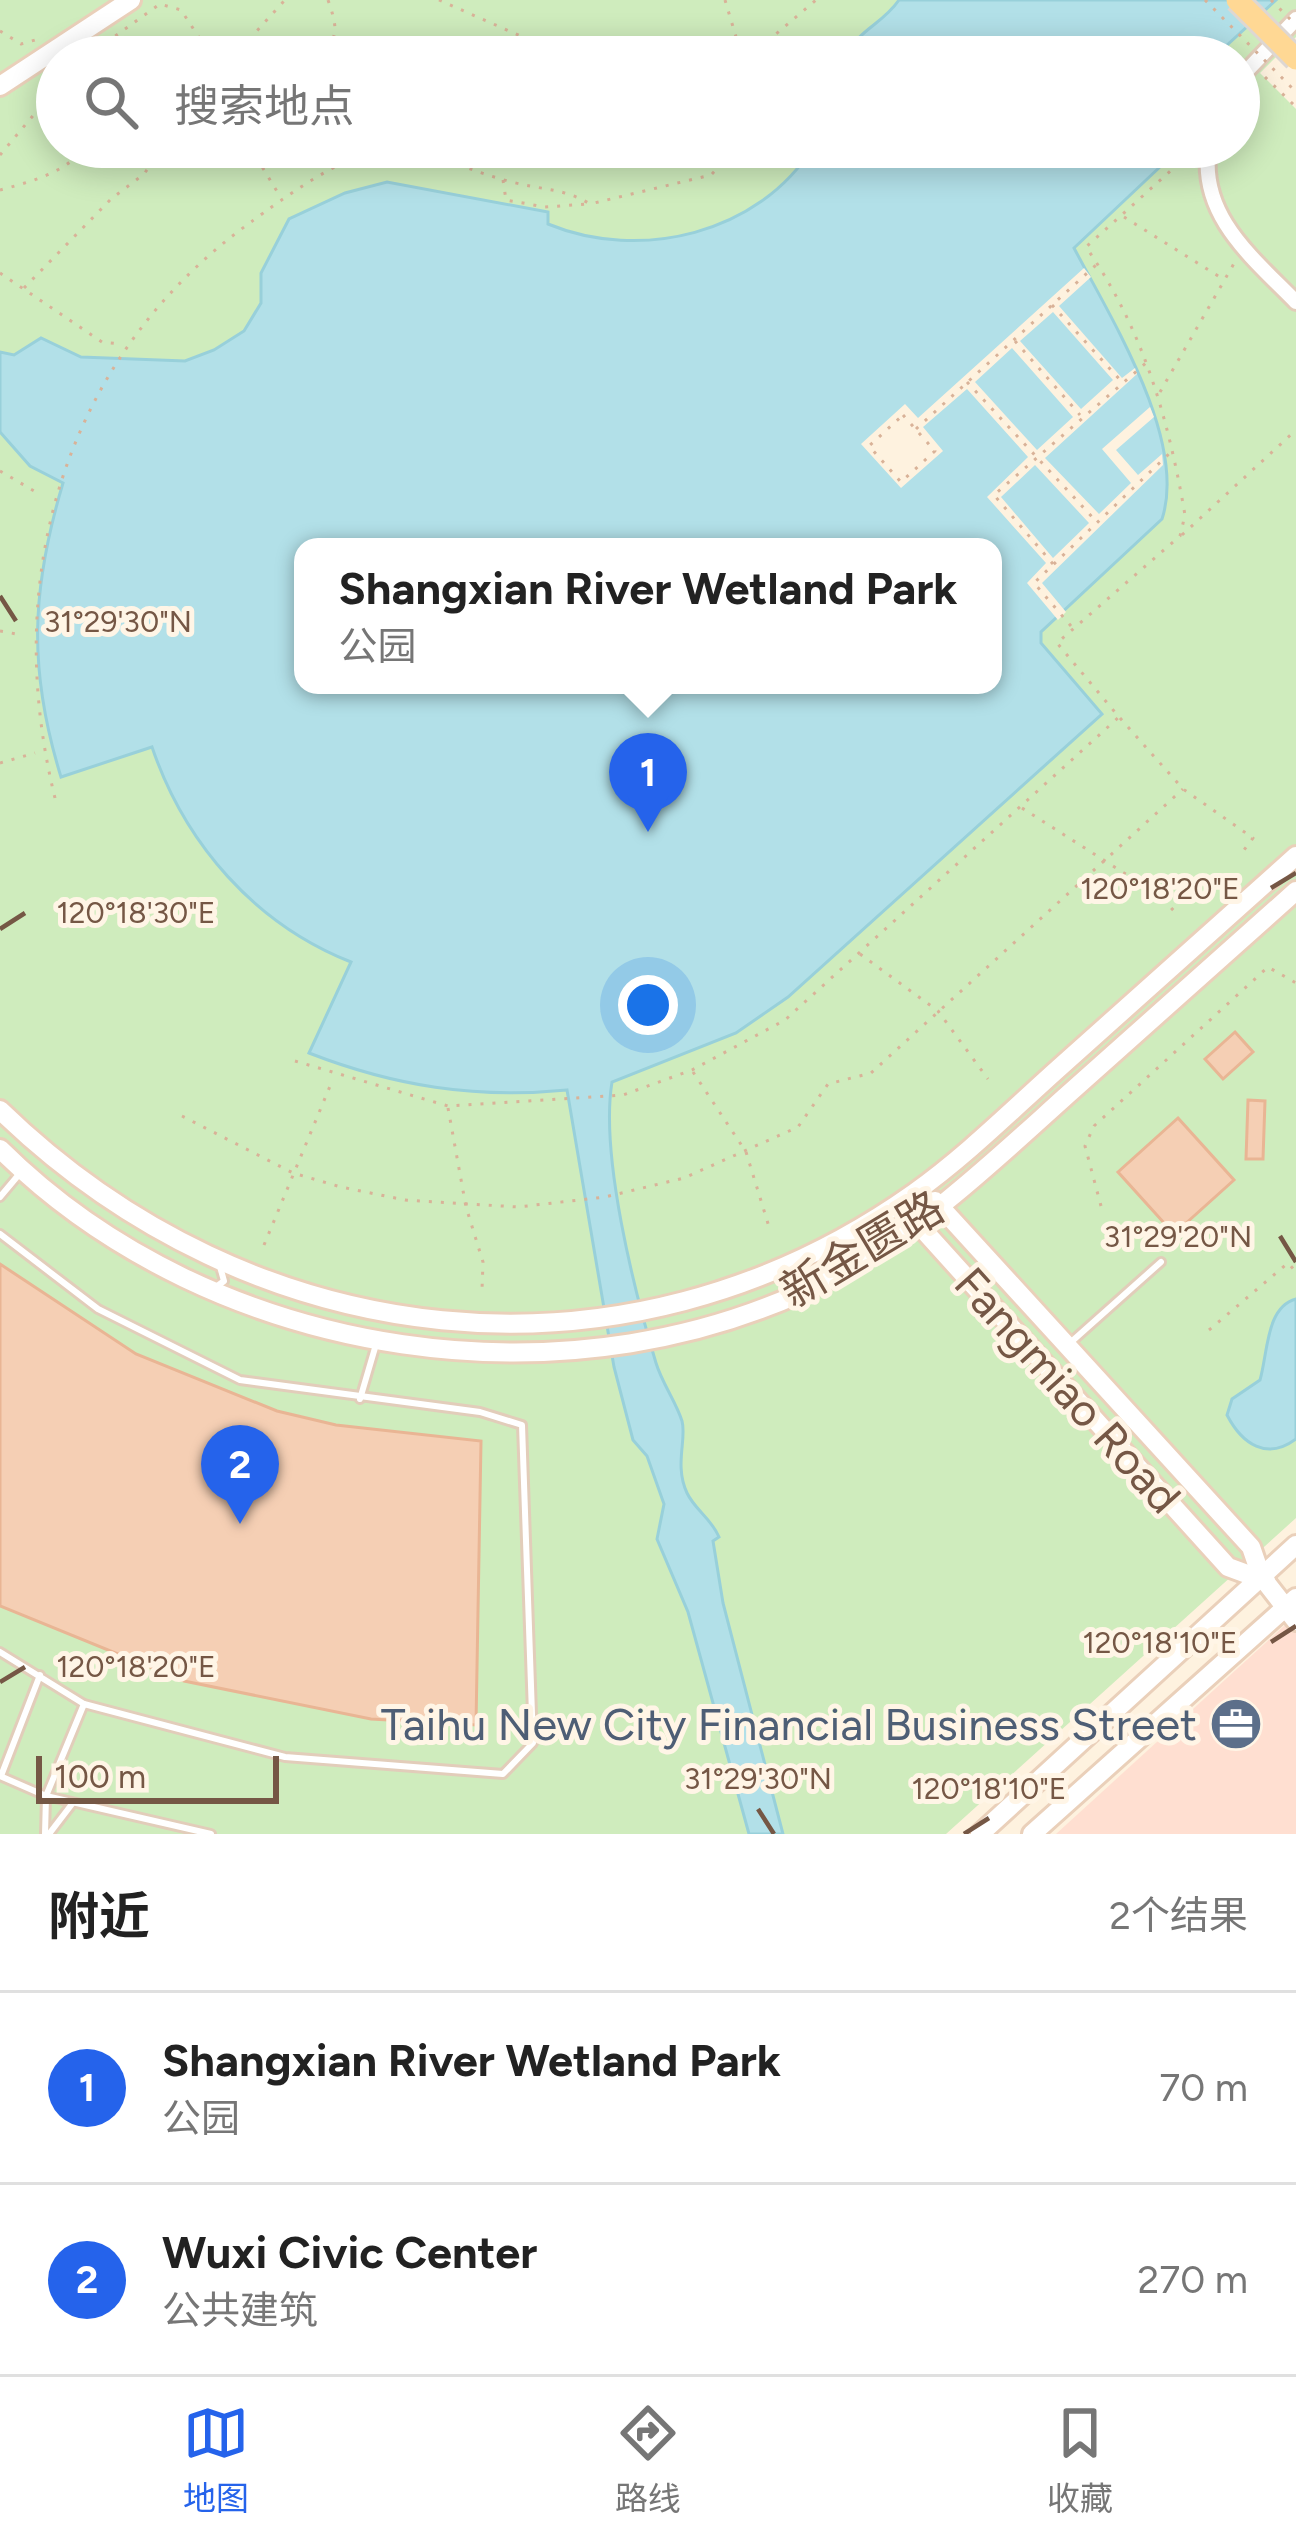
<!DOCTYPE html>
<html lang="zh">
<head>
<meta charset="utf-8">
<style>
	body { margin:0; font-family:Figtree,"Noto Sans SC",sans-serif; background:#f2f2f2; color:#222 }
	.scale { position:absolute; left:36px; bottom:30px; width:243px; box-sizing:border-box; padding-left:12px; border:6px solid #755745; border-top:0; font-size:33px; line-height:42px; white-space:nowrap; color:#755745; -webkit-text-stroke:9px #fff5e6; paint-order:stroke }
	.you { position:absolute; left:648px; top:1005px; width:42px; height:42px; margin:-30px; border:9px solid #fff; border-radius:50%; background:#1a73e8; box-shadow:0 0 0 18px #1a73e833 }
	.badge { display:grid; place-items:center; width:78px; height:78px; border-radius:50%; background:#2563eb; color:#fff; font-size:39px; font-weight:700 }
	.pin { position:absolute; translate:-50% -99px; filter:drop-shadow(0 3px 6px #0008) }
	.pin::after { content:''; position:absolute; top:63px; width:42px; height:36px; background:inherit; clip-path:polygon(0 0,100% 0,50% 100%) }
	.popup { position:absolute; left:294px; top:538px; width:708px; height:156px; box-sizing:border-box; display:grid; place-content:center; border-radius:24px; background:#fff; filter:drop-shadow(0 3px 9px #0005); font-size:39px; white-space:nowrap; color:#767676 }
	.popup b { font-size:45px; color:#222 }
	.popup::after { content:''; position:absolute; left:50%; top:100%; margin-left:-24px; border:24px solid transparent; border-top-color:#fff }
	.list { margin:0; padding:0; list-style:none }
	h2 { display:flex; justify-content:space-between; align-items:center; height:156px; margin:0; padding:0 48px; font-size:51px }
	h2 small { font-size:39px; font-weight:400; color:#767676 }
	.list li { display:grid; grid-template-columns:78px 1fr auto; gap:36px; align-items:center; box-sizing:border-box; height:192px; padding:0 48px; border-top:3px solid #e0e0e0 }
	.list b { display:block; font-size:45px; white-space:nowrap }
	.list p { margin:0; font-size:39px; white-space:nowrap; color:#767676 }
	.list em { font-size:39px; font-style:normal; color:#767676 }
	.icon { flex:none; width:66px; height:66px; fill:none; stroke:currentColor; stroke-width:2; stroke-linecap:round; stroke-linejoin:round }
	.map { position:relative; flex:none; width:1296px; height:1834px; overflow:hidden }
	.search { position:absolute; background:#fff; box-shadow:0 6px 30px #0003; left:36px; right:36px; top:36px; height:132px; display:flex; align-items:center; gap:30px; box-sizing:border-box; padding:0 42px; border-radius:66px; color:#767676; font-size:45px }
	.sheet { height:540px; background:#fff }
	nav { display:flex; justify-content:space-around; align-items:center; box-sizing:border-box; height:168px; border-top:3px solid #e0e0e0; background:#fff; font-size:33px; color:#767676 }
	nav a { display:grid; justify-items:center; gap:6px }
	nav .on { color:#2563eb }
	.map>svg:first-child { display:block }
</style>
</head>
<body>
<div class="map">
<svg width="1296" height="1834" viewBox="0 0 1296 1834">
	<rect width="100%" height="100%" fill="#fef2df"/>
	<path fill="#ffdfd1" d="M1296 1615V1834H1056Z"/>
	<path fill="#cfecbd" fill-rule="evenodd" d="M0 0H1296V37L1260 73 1296 109V1518L946 1834H0ZM57 57H1239V147H57ZM303 547H993V685H303Z"/>
	<g fill="#b2e0e8" stroke="#98d0da" stroke-width="3" fill-rule="evenodd">
		<path d="M899 0H1276L1214 57H846C858 29 882 25 899 0Z"/>
		<path d="M813 147H1146L1162 165 1074 248C1109 315 1188 440 1162 519L1041 632V643L1102 714 788 997 736 1033 612 1082C600 1155 634 1290 656 1363 662 1383 676 1402 682 1421 687 1439 674 1465 687 1493 695 1510 711 1518 719 1537L713 1541 723 1603 783 1834H749L688 1612 657 1539 664 1504 647 1456 633 1440 614 1367 567 1090C475 1099 394 1086 309 1053L351 962C255 924 185 844 152 747L61 777C28 670 31 590 63 483L30 466 0 432V352L14 355 41 338 81 357 185 361 214 350 244 331 261 303V273L289 219 345 193 387 182 548 212V224C640 262 759 234 813 147ZM303 547H993V685H303Z"/>
		<path d="M1296 1299V1439C1267 1461 1242 1444 1227 1415L1232 1399 1260 1380C1268 1352 1266 1307 1296 1299Z"/>
	</g>
	<path fill="#fef2df" fill-rule="evenodd" d="M1084 268 1091 277 1059 306 1122 378 1135 368 1137 374 1045 458 1099 514 1131 483 1102 449 1150 407 1154 417 1116 450 1138 475 1162 454 1163 465 1042 583 1066 612 1058 620 1027 583 1046 563 987 497 1028 457 967 389 923 427 943 451 901 488 861 444 905 404 918 418ZM1053 312 1113 380 1081 409 1020 341ZM1012 348 1073 417 1037 450 975 382ZM1035 465 1089 523 1053 558 1001 497Z"/>
	<g fill="#f5cfb4" stroke="#e9b594" stroke-width="3">
		<path d="M1235 1032 1253 1052 1223 1079 1205 1059Z"/>
		<path d="M1248 1100 1265 1101 1263 1159H1246Z"/>
		<path d="M1178 1118 1234 1180 1174 1234 1118 1172Z"/>
		<path d="M0 1264 136 1354 277 1411 336 1425 481 1441 476 1725 371 1719 184 1681 0 1606Z"/>
	</g>
	<g fill="none" stroke-linecap="round" stroke-linejoin="round">
		<g stroke="#e2cdba" stroke-width="12">
			<g id="lane">
				<path d="M0 1197 21 1172"/>
				<path d="M0 1234 98 1309 240 1380 480 1412 522 1425 533 1743 503 1774 285 1757 84 1704 0 1652"/>
				<path d="M216 1287 224 1281 219 1263"/>
				<path d="M1070 1343 1161 1262"/>
				<path d="M360 1399 377 1341"/>
				<path d="M0 1776 46 1796 84 1704"/>
				<path d="M1 1776 40 1675"/>
				<path d="M45 1834 46 1796 211 1834"/>
				<path d="M49 1834 72 1804"/>
			</g>
		</g>
		<g stroke="#e2cdba" stroke-width="20">
			<g id="street">
				<path d="M1239 79 1296 19"/>
				<path d="M1209 147C1198 215 1253 258 1296 302"/>
			</g>
		</g>
		<g stroke="#ead0ba" stroke-width="24">
			<g id="secondary">
				<path d="M0 86 131 0"/>
				<path d="M0 1110C251 1354 623 1399 914 1193 966 1156 1012 1110 1059 1068 1138 998 1217 927 1296 856"/>
				<path d="M0 1149C213 1361 579 1417 844 1271 927 1225 995 1160 1065 1097 1142 1028 1219 959 1296 891"/>
				<path d="M935 1201 1251 1547 1261 1576 1296 1621"/>
				<path d="M917 1216 918 1224 1228 1567 1266 1581"/>
				<path d="M980 1834 1296 1545"/>
				<path d="M1032 1834 1296 1598"/>
			</g>
		</g>
		<g stroke="#d9b298" stroke-width="3" stroke-dasharray="3 9" stroke-linecap="butt">
			<path d="M439 0 568 57"/>
			<path d="M725 0 742 57"/>
			<path d="M0 31 21 44 35 40"/>
			<path d="M111 41V57"/>
			<path d="M86 57 160 4 181 10 212 57"/>
			<path d="M233 57 285 0"/>
			<path d="M319 57C340 38 337 26 328 0"/>
			<path d="M749 57 816 0"/>
			<path d="M1265 77 1296 107"/>
			<path d="M250 147 281 198"/>
			<path d="M0 155 57 87"/>
			<path d="M503 180 506 200 545 207 588 204"/>
			<path d="M0 190C26 183 70 172 83 147"/>
			<path d="M1124 217 1223 279"/>
			<path d="M0 273 102 342 120 344"/>
			<path d="M24 288 111 199 144 174 163 147"/>
			<path d="M1052 305 1121 381"/>
			<path d="M1015 341 1080 415"/>
			<path d="M967 382 1095 520"/>
			<path d="M1160 392 1236 260"/>
			<path d="M903 415 935 451 901 482 869 446Z"/>
			<path d="M916 429 1096 265"/>
			<path d="M0 471 41 495"/>
			<path d="M1182 535 1296 430"/>
			<path d="M1053 564 994 495 1146 363"/>
			<path d="M1071 626 1034 583 1173 450"/>
			<path d="M0 631 22 635"/>
			<path d="M1120 718 1183 789 1253 838 1244 850"/>
			<path d="M0 763 35 753"/>
			<path d="M55 798C0 575 66 355 251 222 281 200 342 155 379 151 423 146 470 172 512 182 541 190 564 188 590 204L711 175 738 147"/>
			<path d="M1022 808 1160 896 1175 912"/>
			<path d="M860 954 938 1011 988 1079"/>
			<path d="M295 1061 448 1106 623 1095 692 1070 785 1020 1119 717 1057 643 1180 536 1185 515C1168 417 1143 329 1086 247L1176 166 1162 147"/>
			<path d="M693 1072 746 1152 770 1230"/>
			<path d="M448 1108 466 1207 483 1262 482 1290"/>
			<path d="M182 1116 293 1173 341 1187 405 1200 518 1207 605 1197 684 1178 798 1127 828 1084 871 1073 1183 789"/>
			<path d="M1101 1206 1085 1146 1094 1126 1268 967 1296 983"/>
			<path d="M264 1245 333 1079"/>
			<path d="M1209 1330 1288 1263 1296 1272"/>
		</g>
		<use href="#lane" stroke="#fff" stroke-width="6"/>
		<use href="#street" stroke="#fff" stroke-width="14"/>
		<use href="#secondary" stroke="#fff" stroke-width="18"/>
		<g stroke="#ded7d2" stroke-width="27" stroke-linecap="butt">
			<path id="primary-bridge" d="M1237 0 1296 59"/>
		</g>
		<g stroke="#d9b298" stroke-width="3" stroke-dasharray="3 9" stroke-linecap="butt">
			<path d="M1205 0 1296 92"/>
			<path d="M1271 0 1296 25"/>
		</g>
		<use href="#primary-bridge" stroke="#ffd894" stroke-width="21"/>
	</g>
	<path fill="none" stroke="#755745" stroke-width="4.5" d="M0 596 16 621M1271 888 1296 873M0 929 25 913M1280 1236 1296 1262M1271 1642 1296 1626M0 1682 25 1667M758 1809 774 1834M964 1834 989 1818"/>
	<defs>
		<g id="office-disc" transform="scale(2.7)"><circle r="9.5" fill="#5c6f8a" stroke="#fff5e6"/><path d="M-6-3h4V-5.5h4V-3h4V5H-6ZM-1-4.5V-3h2v-1.5ZM-6 0V1H6V0Z" fill="#fff"/></g>
	</defs>
	<g fill-rule="evenodd">
		<use href="#office-disc" x="1236" y="1724"/>
	</g>
	<g text-anchor="middle" dominant-baseline="central" stroke-width="10" stroke-linejoin="round" paint-order="stroke">
		<g font-size="45" fill="#755745" stroke="#fff5e6">
			<text transform="translate(862 1249) rotate(-31)">新金匮路</text>
			<text transform="translate(1068 1390) rotate(48)">Fangmiao Road</text>
		</g>
		<g font-size="45" fill="#4e5e75" stroke="#fff5e6" text-anchor="end">
			<text x="1197" y="1724">Taihu New City Financial Business Street</text>
		</g>
	</g>
	<g font-size="30" text-anchor="middle" fill="#755745" stroke="#fff5e6" stroke-width="10" stroke-linejoin="round" paint-order="stroke">
		<text x="118" y="632">31°29'30"N</text>
		<text x="1160" y="899">120°18'20"E</text>
		<text x="136" y="923">120°18'30"E</text>
		<text x="1178" y="1247">31°29'20"N</text>
		<text x="1160" y="1653">120°18'10"E</text>
		<text x="136" y="1677">120°18'20"E</text>
		<text x="758" y="1789">31°29'30"N</text>
		<text x="989" y="1799">120°18'10"E</text>
	</g>
</svg>
<div class="scale">100 m</div>
<div class="you"></div>
<div class="pin badge" style="left:648px;top:832px">1</div>
<div class="popup"><b>Shangxian River Wetland Park</b>公园</div>
<div class="pin badge" style="left:240px;top:1524px">2</div>
<div class="search"><svg class="icon" aria-label="search" viewBox="0 0 24 24"><circle cx="10" cy="10" r="6"/><path d="M15 15l6 6"/></svg>搜索地点</div>
</div>
<section class="sheet">
<h2>附近<small>2个结果</small></h2>
<ul class="list">
<li><span class="badge">1</span><div><b>Shangxian River Wetland Park</b><p>公园</p></div><em>70 m</em></li>
<li><span class="badge">2</span><div><b>Wuxi Civic Center</b><p>公共建筑</p></div><em>270 m</em></li>
</ul>
</section>
<nav>
<a class="on"><svg class="icon" aria-label="map" viewBox="0 0 24 24"><path d="M3 6l6-2 6 2 6-2v14l-6 2-6-2-6 2zM9 4v14M15 6v14"/></svg>地图</a>
<a><svg class="icon" aria-label="directions" viewBox="0 0 24 24"><path d="M12 3l9 9-9 9-9-9zM9 14v-3h6M13 9l2 2-2 2"/></svg>路线</a>
<a><svg class="icon" aria-label="saved" viewBox="0 0 24 24"><path d="M7 4h10v16l-5-4-5 4z"/></svg>收藏</a>
</nav>
</body>
</html>
